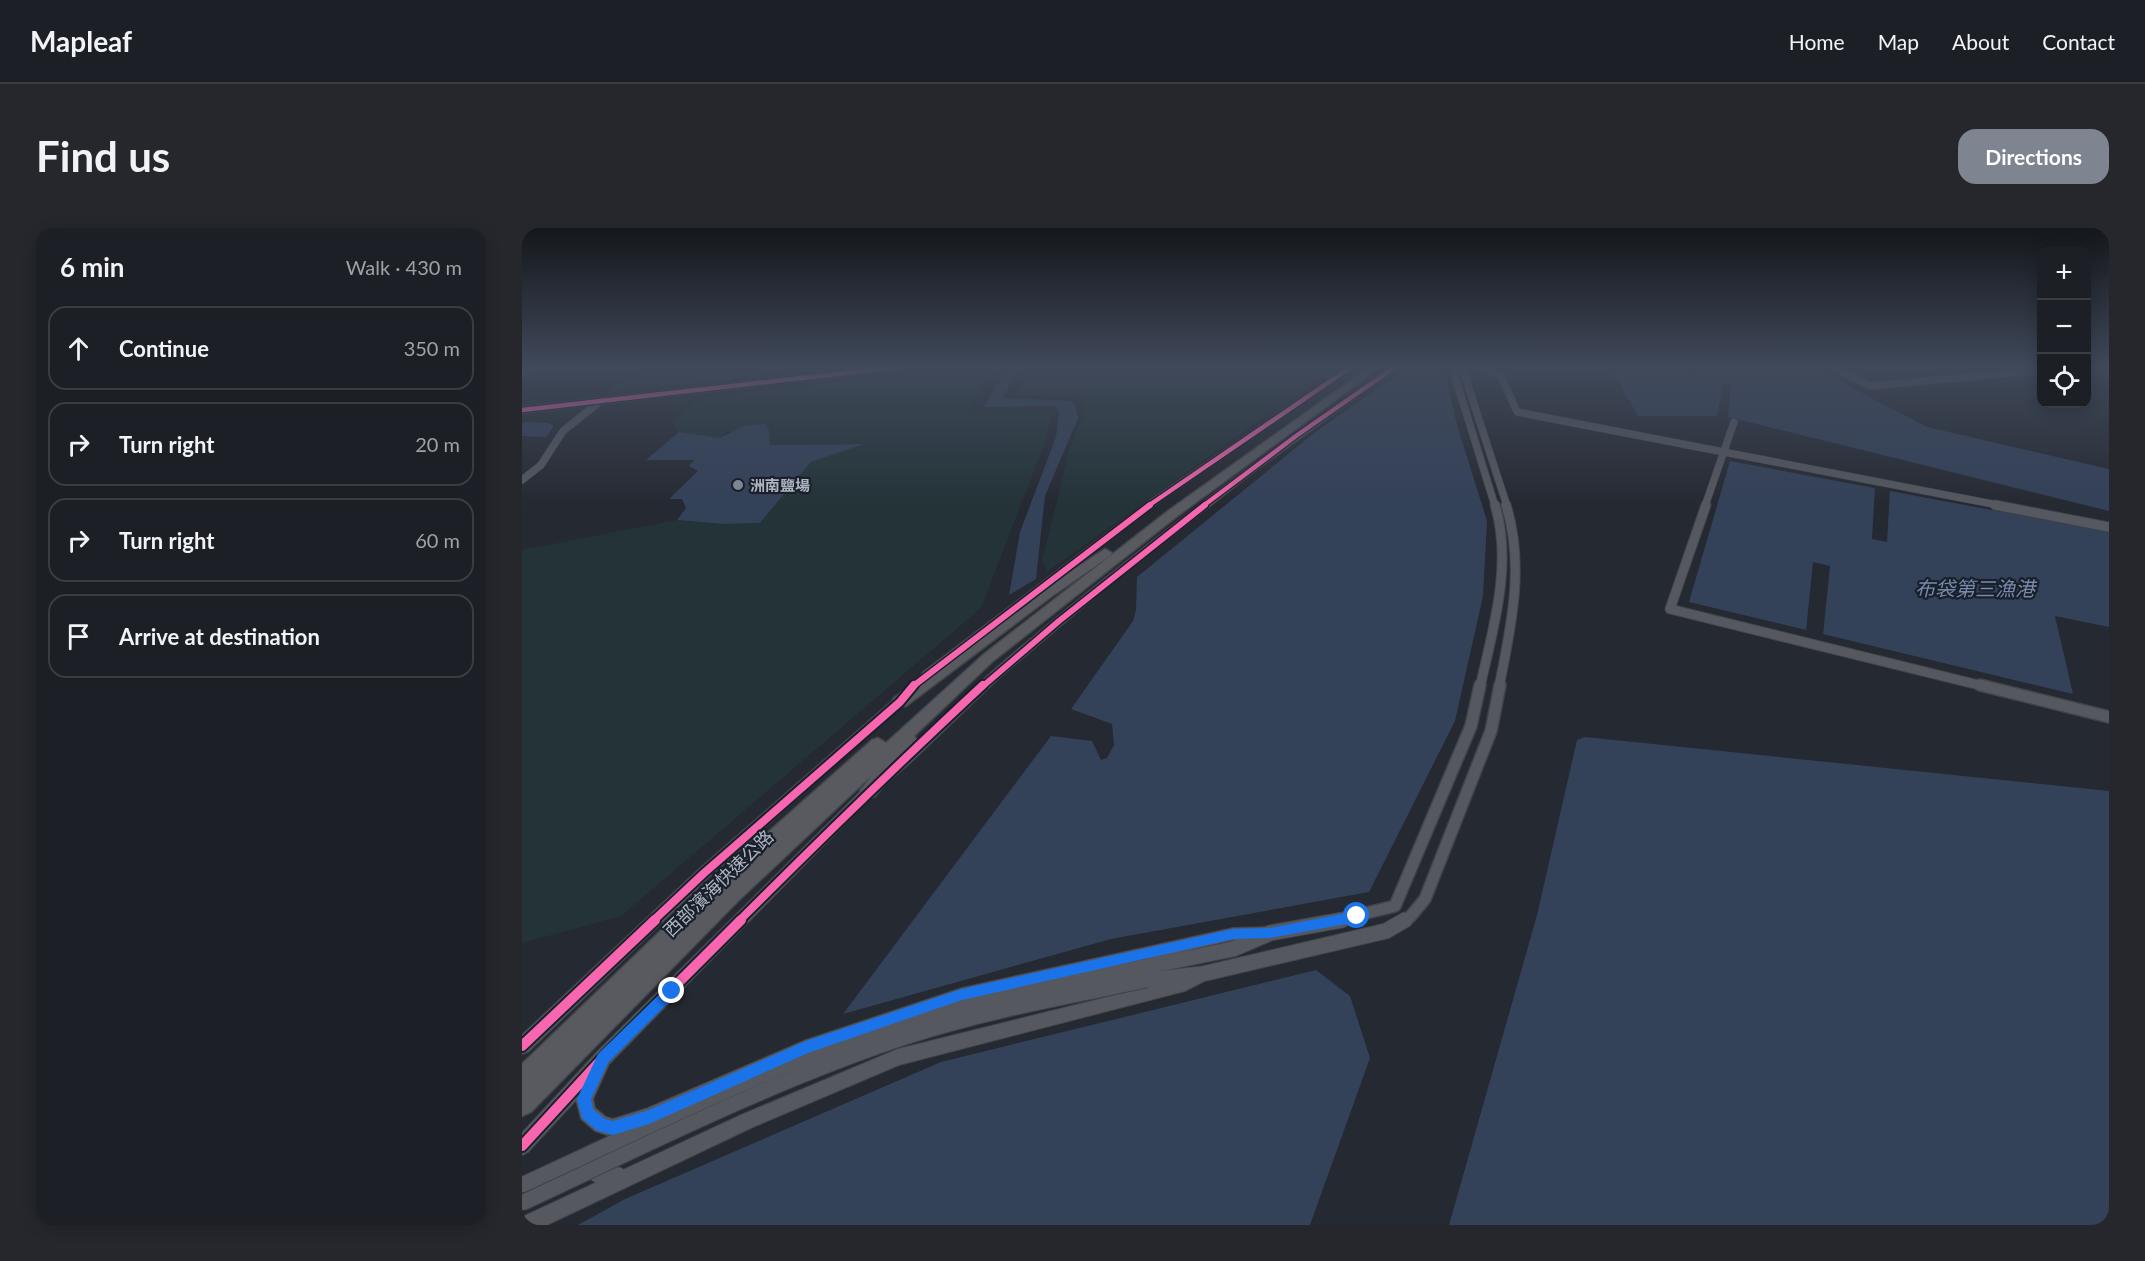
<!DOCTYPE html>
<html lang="en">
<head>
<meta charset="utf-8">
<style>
	body { margin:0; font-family:Lato,"Noto Sans TC",sans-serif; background:#25272d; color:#f1f3f6 }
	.controls { position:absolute; right:18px; top:18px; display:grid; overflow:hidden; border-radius:12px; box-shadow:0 3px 15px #0003 }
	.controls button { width:54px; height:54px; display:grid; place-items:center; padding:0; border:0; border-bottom:2px solid #3a3d42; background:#1c1f25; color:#f1f3f6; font:30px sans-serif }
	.stop { position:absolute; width:18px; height:18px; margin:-14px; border:4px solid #1a73e8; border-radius:50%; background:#fff }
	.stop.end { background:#1a73e8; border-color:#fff; box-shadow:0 2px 6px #0008 }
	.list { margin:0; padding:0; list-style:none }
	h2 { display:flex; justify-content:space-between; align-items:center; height:78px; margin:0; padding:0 24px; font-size:26px }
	h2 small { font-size:20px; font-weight:400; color:#a0a2a7 }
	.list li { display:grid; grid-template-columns:39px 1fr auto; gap:18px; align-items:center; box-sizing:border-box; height:84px; margin:0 12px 12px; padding:0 12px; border:2px solid #3a3d42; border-radius:18px }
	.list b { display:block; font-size:22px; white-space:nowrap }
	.list em { font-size:20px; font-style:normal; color:#a0a2a7 }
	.icon { flex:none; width:33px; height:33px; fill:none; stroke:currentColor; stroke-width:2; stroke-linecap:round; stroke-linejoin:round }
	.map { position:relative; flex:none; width:1587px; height:997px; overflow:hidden; border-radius:18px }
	header { display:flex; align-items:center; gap:36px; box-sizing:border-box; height:84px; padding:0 30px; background:#1c1f25; border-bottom:2px solid #3a3d42 }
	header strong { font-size:28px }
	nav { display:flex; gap:33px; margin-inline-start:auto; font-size:21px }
	.intro { display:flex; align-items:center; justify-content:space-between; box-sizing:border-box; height:144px; padding:0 36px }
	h1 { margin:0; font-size:42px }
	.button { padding:15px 27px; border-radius:18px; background:#7e8490; color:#fff; font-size:21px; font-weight:700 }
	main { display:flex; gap:36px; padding:0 36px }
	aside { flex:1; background:#1c1f25; border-radius:18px; box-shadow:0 3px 15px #0003 }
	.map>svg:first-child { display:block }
</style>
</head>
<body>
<header>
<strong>Mapleaf</strong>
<nav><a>Home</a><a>Map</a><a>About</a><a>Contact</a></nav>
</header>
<div class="intro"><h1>Find us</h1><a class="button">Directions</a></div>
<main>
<aside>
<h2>6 min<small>Walk · 430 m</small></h2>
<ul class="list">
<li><svg class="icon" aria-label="ahead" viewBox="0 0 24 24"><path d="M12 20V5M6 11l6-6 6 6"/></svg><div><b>Continue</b></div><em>350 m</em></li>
<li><svg class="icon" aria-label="right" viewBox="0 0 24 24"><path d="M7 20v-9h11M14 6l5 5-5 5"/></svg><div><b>Turn right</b></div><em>20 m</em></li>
<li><svg class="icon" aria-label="right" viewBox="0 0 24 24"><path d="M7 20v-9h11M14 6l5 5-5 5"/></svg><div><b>Turn right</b></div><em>60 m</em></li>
<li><svg class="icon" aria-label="arrive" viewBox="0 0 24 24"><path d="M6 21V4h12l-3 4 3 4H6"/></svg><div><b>Arrive at destination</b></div></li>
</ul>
</aside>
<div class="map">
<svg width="1587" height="997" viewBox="0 0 1587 997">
	<rect width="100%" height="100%" fill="#252931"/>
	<g fill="#233337">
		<path d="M137 139H317L84 166 97 155Z"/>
		<path d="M427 139H474L445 183 529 184 524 212 459 380 99 688 0 715V322L155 292 201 296 238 295 289 234 340 216 248 217V209L206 204 198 210H190L157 204 151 194 174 174 187 169Z"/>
		<path d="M507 139H819L752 182 525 344 520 332 548 220 565 177 553 168 496 167Z"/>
	</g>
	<g fill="#334159">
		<path d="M485 139H499L480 170 549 173 553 176 556 190 523 268 514 351 487 367 498 304 534 209 537 183 533 178 462 179Z"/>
		<path d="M886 139H922L935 197 965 293 961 368 933 493 847 664 589 711 321 786 529 508 570 513 579 532 585 530 592 517 590 496 549 481 611 393 614 382 615 349 792 205Z"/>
		<path d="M1107 139H1157L1170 145 1177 143 1168 139H1295L1322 156 1405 199 1587 241V283L1206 189 1209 157 1201 156 1195 188H1116L1091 144Z"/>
		<path d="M2 194 26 195 32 198 24 209 0 208V196Z"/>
		<path d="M243 196 247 203 248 217 342 216 289 234 238 295 201 296 155 292 164 280 160 271H147L176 243 167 238 172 232H124L157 204 198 210 222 198Z"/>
		<path d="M1208 233 1587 304V399L1533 388 1551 466 1167 374Z"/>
		<path d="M1063 509 1587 563V997H927L1015 687 1055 512Z"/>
		<path d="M794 742 828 768 848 830 788 997H56L103 971 419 834Z"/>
	</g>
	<g fill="#252931">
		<path d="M1353 259 1368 262 1365 314 1350 311Z"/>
		<path d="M1291 334 1308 338 1301 407 1284 403Z"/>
	</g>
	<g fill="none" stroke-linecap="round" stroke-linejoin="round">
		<g stroke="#41444a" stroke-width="8">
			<g id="minor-far3">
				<path d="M930 139 973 278"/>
				<path d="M940 139 985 278"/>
				<path d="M958 139 979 148 995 184 1481 278"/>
				<path d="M1309 139 1349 158 1520 142"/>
				<path d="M0 182 376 139"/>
				<path d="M0 252 19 237 41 203 75 176"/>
				<path d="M1183 278 1212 194"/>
			</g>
		</g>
		<g stroke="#41444a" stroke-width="11">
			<g id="minor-far2">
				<path d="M1184 277 1148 381 1465 459"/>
				<path d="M1473 277 1587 299"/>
				<path d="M958 459C971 401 991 336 973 277"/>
				<path d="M977 459C989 399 1003 337 984 277"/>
			</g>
		</g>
		<g stroke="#41444a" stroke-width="14">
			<g id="minor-far1">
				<path d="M1458 457 1587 489"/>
				<path d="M812 693 873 678 949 498 958 457"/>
				<path d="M881 693 888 689 903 671 969 503 978 457"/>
			</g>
		</g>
		<g stroke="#41444a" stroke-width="17">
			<g id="minor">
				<path d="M627 738 711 721 748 705 820 692"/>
				<path d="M625 752 680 746 864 703 883 692"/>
				<path d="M69 936 71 944 83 951 96 947"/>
			</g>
		</g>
		<g stroke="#41444a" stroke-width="2">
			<g id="tertiary">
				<path d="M825 139H832L637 274 409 450H401L399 447 401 444 631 270Z"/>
				<path d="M869 139H876L729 246 587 357 477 450 388 535 352 566 87 836 71 871 73 880 84 889 91 891 126 880 284 812 440 760 711 700 748 699 753 700 756 705 753 710 748 711 711 712 440 774 287 827 133 895 91 909 73 903 59 891 54 872 6 924 0 927V905L75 824 342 560C393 519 437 471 487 429 609 326 737 229 869 139Z"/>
				<path d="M384 463 388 464 390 467 388 470 186 650 6 824 0 826V807L176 642 380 464Z"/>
				<path d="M680 739 686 741 688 746 686 751 663 763 377 837 231 899 25 997H0V989L219 887 376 821 654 752Z"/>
			</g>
		</g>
		<g stroke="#42464e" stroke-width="2">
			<path id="primary" d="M11 139H21L0 149V143Z"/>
		</g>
		<g stroke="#42454d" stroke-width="3">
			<g id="trunk">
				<path d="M848 139H858L654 289 471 433 392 508 396 513 394 517 353 568 347 570 341 568 338 563 350 547 216 673 9 884 0 888V836L178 665 350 512 356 510 364 515 461 427 646 283Z"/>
				<path d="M583 321 590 325 588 328 530 368 384 478H372L370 474 372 470 520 362Z"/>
			</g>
		</g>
		<use href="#minor-far3" stroke="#55585f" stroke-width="7"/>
		<use href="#minor-far2" stroke="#55585f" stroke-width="9"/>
		<use href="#minor-far1" stroke="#55585f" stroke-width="11"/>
		<use href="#minor" stroke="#55585f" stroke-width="15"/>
		<use href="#tertiary" fill="#55585f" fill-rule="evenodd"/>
		<use href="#primary" fill="#575a61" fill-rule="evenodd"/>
		<use href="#trunk" fill="#585a60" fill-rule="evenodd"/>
		<g stroke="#41444a" stroke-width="17" stroke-linecap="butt">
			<g id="minor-bridge">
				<path d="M0 957C122 901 243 840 371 798 454 771 541 754 627 738"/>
				<path d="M0 975C126 916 250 853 383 809 462 783 543 769 625 752"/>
			</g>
		</g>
		<use href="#minor-bridge" stroke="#55585f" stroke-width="15"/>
		<g stroke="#19202b" stroke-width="7">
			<g id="cycleway-far3">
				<path d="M0 182 376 139"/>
				<path d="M626 278 829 139"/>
				<path d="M681 278 774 208 873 139"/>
			</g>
		</g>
		<g stroke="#19202b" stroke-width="9">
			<g id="cycleway-far2">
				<path d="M390 459 628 277"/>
				<path d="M460 459 537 393 683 277"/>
			</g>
		</g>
		<g stroke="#19202b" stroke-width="12">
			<g id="cycleway-far1">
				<path d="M131 693 181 646 378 474 392 457"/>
				<path d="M217 693C297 613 378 534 461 457"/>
			</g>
		</g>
		<g stroke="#19202b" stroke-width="14">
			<g id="cycleway">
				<path d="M0 818 133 692"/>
				<path d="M0 918 81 830 219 692"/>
			</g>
		</g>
		<use href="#cycleway-far3" stroke="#f766af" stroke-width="4.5"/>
		<use href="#cycleway-far2" stroke="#f766af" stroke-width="6"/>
		<use href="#cycleway-far1" stroke="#f766af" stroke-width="8"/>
		<use href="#cycleway" stroke="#f766af" stroke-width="10"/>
	</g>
	<linearGradient id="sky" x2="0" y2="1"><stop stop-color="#14171b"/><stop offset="0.5" stop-color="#40495a"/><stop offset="1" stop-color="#40495a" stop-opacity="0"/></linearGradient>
	<rect width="1587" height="278" fill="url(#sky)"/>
	<path fill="#1a73e8" d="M835 683 841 688 835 694 748 710 711 711 440 772 286 825 127 896 91 907 74 902 60 890 55 871 76 826 145 759 150 757 156 763 154 767 86 835 69 871 71 881 83 891 91 893 127 882 284 813 440 761 711 701 748 700Z"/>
	<circle fill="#7e8490" stroke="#19202b" stroke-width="2" cx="216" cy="257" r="6"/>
	<g text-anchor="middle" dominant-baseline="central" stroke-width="4.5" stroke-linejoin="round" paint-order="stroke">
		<g font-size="15" font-weight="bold" fill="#aeb5c3" stroke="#19202b" text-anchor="start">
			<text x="228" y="257">洲南鹽場</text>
		</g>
		<g font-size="18" fill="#aeb5c3" stroke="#19202b">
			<text transform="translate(196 655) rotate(-44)">西部濱海快速公路</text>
		</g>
		<g font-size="20" font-style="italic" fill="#768aab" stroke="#19202b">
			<text x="1453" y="360">布袋第三漁港</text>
		</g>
	</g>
</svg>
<div class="controls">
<button>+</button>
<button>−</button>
<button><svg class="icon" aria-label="locate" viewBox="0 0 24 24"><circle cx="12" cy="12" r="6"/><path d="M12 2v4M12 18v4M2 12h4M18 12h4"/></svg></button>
</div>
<div class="stop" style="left:835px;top:688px"></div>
<div class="stop end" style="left:150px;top:763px"></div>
</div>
</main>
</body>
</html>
